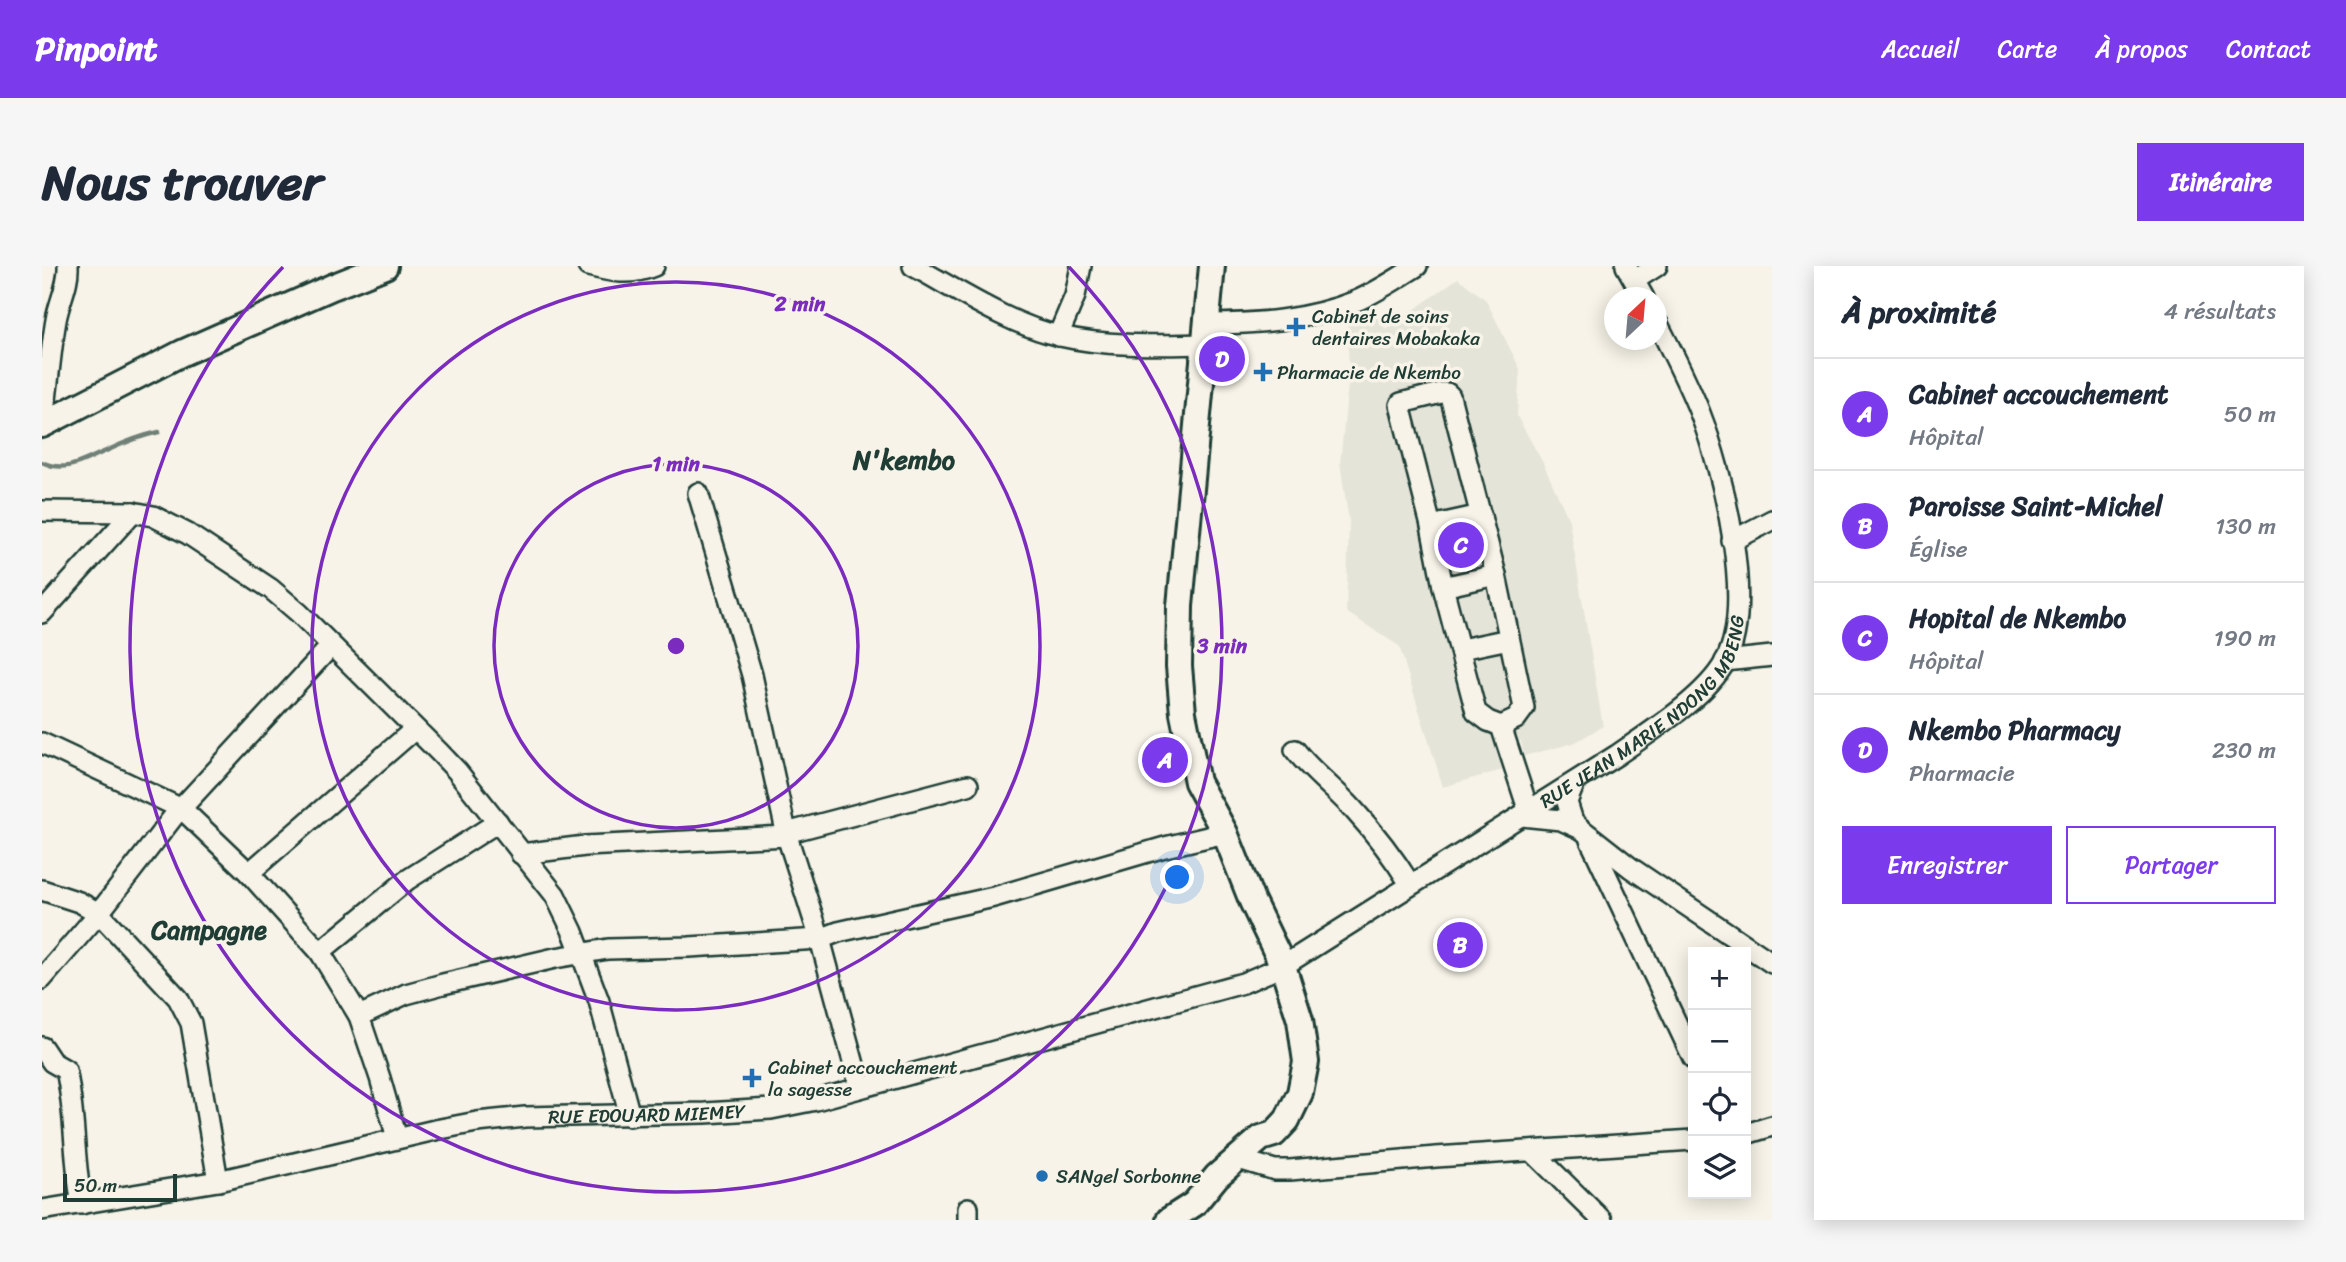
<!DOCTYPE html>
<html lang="fr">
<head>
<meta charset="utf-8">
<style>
	body { margin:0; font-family:Sriracha,sans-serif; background:#f6f6f7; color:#1f2937 }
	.controls { position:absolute; right:21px; bottom:21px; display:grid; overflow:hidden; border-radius:0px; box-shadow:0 4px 18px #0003 }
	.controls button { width:63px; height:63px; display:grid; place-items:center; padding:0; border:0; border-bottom:2px solid #e0e1e3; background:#fff; color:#1f2937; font:35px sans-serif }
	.compass { position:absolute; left:1562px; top:21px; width:63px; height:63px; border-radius:50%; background:#fff; box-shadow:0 4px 18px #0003; rotate:26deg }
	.scale { position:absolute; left:21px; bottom:18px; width:114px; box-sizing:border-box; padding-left:7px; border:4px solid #1f3d34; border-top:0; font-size:19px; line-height:24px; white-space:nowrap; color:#1f3d34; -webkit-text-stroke:5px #f7f3e8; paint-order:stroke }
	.you { position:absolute; left:1136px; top:612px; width:24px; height:24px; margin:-18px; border:5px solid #fff; border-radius:50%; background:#1a73e8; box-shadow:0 0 0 10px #1a73e833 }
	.badge { display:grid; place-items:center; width:46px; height:46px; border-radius:50%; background:#7c3aed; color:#fff; font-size:23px; font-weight:700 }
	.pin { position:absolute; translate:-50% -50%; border:4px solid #fff; box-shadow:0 2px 7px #0006 }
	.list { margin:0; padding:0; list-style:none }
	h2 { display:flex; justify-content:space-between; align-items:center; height:91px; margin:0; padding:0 28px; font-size:30px }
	h2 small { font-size:23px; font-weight:400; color:#747a83 }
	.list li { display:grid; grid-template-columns:46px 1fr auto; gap:21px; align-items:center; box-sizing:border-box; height:112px; padding:0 28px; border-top:2px solid #e0e1e3 }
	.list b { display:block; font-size:26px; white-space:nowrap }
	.list p { margin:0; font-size:23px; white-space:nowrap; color:#747a83 }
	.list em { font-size:23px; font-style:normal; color:#747a83 }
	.actions { display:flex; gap:14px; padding:21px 28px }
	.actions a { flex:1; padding:16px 0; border:2px solid #7c3aed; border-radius:0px; text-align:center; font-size:24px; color:#7c3aed }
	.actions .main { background:#7c3aed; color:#fff }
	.icon { flex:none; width:38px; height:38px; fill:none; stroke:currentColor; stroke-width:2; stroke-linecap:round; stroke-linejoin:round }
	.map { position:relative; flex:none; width:1730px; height:954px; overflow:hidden; border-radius:0px }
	header { display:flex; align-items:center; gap:42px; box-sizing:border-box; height:98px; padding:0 35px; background:#7c3aed; color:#fff }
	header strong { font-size:33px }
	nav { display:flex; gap:38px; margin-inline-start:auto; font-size:24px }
	.intro { display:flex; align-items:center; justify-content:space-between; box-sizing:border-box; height:168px; padding:0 42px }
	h1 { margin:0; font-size:49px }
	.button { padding:18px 32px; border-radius:0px; background:#7c3aed; color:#fff; font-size:24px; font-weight:700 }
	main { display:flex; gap:42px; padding:0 42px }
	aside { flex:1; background:#fff; border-radius:0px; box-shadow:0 4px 18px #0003 }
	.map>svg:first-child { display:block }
</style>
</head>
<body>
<header>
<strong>Pinpoint</strong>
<nav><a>Accueil</a><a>Carte</a><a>À propos</a><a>Contact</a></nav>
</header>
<div class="intro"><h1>Nous trouver</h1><a class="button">Itinéraire</a></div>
<main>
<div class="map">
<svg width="1730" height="954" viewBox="0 0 1730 954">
	<rect width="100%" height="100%" fill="#f7f3e8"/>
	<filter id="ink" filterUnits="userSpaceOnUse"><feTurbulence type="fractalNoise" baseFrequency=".0143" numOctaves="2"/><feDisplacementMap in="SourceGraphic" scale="14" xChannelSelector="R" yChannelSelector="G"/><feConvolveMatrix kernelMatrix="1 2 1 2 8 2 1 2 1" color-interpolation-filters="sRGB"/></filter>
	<g filter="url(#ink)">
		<path fill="#e5e4d9" d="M1416 12 1444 34 1478 103 1475 150 1501 197 1527 254 1561 460 1532 477 1482 490 1479 475 1465 476 1453 481 1460 504 1401 521 1357 380 1304 346 1307 256 1298 197 1307 108 1305 52 1331 42 1344 64Z"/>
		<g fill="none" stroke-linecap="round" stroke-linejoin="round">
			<path stroke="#6f8077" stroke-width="4.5" d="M0 196C24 208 42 194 64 185 81 177 98 170 117 166"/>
			<g stroke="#1f3d34" stroke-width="24">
				<g id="minor">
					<path d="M546 0C569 6 589 10 612 0"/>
					<path d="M871 0C915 24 970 60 1018 70 1066 81 1115 79 1164 78"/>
					<path d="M1584 0 1602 32"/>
					<path d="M1593 14 1615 0"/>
					<path d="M1165 58C1216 58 1266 54 1314 35 1335 26 1356 12 1375 0"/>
					<path d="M1016 70 1033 30 1039 0"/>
					<path d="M1399 127H1405L1408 130 1454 309 1482 442 1474 453 1459 460 1446 455 1434 446 1401 321 1389 260 1358 139 1359 137Z"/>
					<path d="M1 158C6 123 8 88 14 54 17 36 27 18 26 0"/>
					<path d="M656 227 710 409 745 570 778 673 818 821"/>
					<path d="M0 245 91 246 111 250 146 268 229 323 257 347 397 486 415 505 513 629 531 666 557 735 588 850"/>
					<path d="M1389 260 1439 249"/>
					<path d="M1690 275 1730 254"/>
					<path d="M1401 321 1454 309"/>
					<path d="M0 347 91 246"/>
					<path d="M1419 383 1467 373"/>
					<path d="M1683 395 1730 390"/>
					<path d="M1459 460 1487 546"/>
					<path d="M0 477 140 543 207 607 242 646 278 686 317 750 338 812 355 872"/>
					<path d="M1253 484C1270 506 1292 522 1311 543 1332 566 1352 592 1368 618"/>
					<path d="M1533 516 1525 536 1531 555 1538 562 1589 602 1730 697"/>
					<path d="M1480 550 1519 554 1537 562"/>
					<path d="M744 567 926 519"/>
					<path d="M1548 574 1651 792"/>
					<path d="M479 588 543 580 745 570"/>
					<path d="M207 607 373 463"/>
					<path d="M0 624 37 636 57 647 136 732 149 757 176 915"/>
					<path d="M278 686 365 614 456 556"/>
					<path d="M0 713 57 647 132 550 289 380"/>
					<path d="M317 750 364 728 401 718 513 692 566 683 647 681 778 673 796 666 952 631 1123 581 1183 567"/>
					<path d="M0 781 10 796 24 804C34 848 31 894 40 938"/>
					<path d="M1704 868 1730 860"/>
					<path d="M1490 885 1560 954"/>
					<path d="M1196 893 1233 904H1248L1394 891 1651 874"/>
					<path d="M926 942V954"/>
					<path id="s1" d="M0 944 176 915 393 864 435 856 483 851 663 847 729 843 774 834 1201 717 1241 700 1575 489C1608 466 1664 431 1683 396 1714 338 1681 206 1658 147 1646 116 1630 86 1615 56"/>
				</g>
			</g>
			<g stroke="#1f3d34" stroke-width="30">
				<g id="major">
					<path d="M0 159 140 87 290 21 343 0"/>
					<path d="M1127 954 1152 938 1175 910 1219 872 1232 868 1245 854 1258 827 1264 796 1258 754 1241 700 1210 635 1183 567 1155 516 1141 447 1137 400 1138 340 1170 0"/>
				</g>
			</g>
			<use href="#minor" stroke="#f7f3e8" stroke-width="19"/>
			<use href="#major" stroke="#f7f3e8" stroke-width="24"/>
		</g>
	</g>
	<g fill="none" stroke="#7b2cbf" stroke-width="3.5">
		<circle cx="634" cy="380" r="182"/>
		<circle cx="634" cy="380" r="364"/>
		<path d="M1027 1A546 546 0 1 1 241 1"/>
	</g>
	<g fill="#1f6fb2" stroke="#f7f3e8" stroke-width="2.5">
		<path d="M1250.5 50.5h7v7h7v7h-7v7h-7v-7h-7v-7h7z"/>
		<path d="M1217.5 95.5h7v7h7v7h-7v7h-7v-7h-7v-7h7z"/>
		<path d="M706.5 801.5h7v7h7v7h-7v7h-7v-7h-7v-7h7z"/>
		<circle cx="1000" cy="910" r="7"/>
	</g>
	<g text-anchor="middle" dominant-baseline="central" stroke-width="7" stroke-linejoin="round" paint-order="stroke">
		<g font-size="19" fill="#1f3d34" stroke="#f7f3e8" text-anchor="start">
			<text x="1270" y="50">Cabinet de soins<tspan x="1270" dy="22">dentaires Mobakaka</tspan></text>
			<text x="1235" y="106">Pharmacie de Nkembo</text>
			<text x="726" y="801">Cabinet accouchement<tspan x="726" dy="22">la sagesse</tspan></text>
			<text x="1014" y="910">SANgel Sorbonne</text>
		</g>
		<g font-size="19" fill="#1f3d34" stroke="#f7f3e8">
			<text stroke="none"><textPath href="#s1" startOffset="1717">RUE JEAN MARIE NDONG MBENG</textPath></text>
			<text stroke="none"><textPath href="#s1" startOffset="614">RUE EDOUARD MIEMEY</textPath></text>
		</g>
		<g font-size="26" font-weight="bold" fill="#1f3d34" stroke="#f7f3e8">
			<text x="862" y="194">N'kembo</text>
			<text x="167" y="664">Campagne</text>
		</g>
	</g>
	<circle cx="634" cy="380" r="10" fill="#7b2cbf" stroke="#f7f3e8" stroke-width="3.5"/>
	<g font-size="21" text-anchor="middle" font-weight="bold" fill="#7b2cbf" stroke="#f7f3e8" stroke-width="7" stroke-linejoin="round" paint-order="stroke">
		<text x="758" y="45">2 min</text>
		<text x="634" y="205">1 min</text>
		<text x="1180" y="387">3 min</text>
	</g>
</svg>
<div class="controls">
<button>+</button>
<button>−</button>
<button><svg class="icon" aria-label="locate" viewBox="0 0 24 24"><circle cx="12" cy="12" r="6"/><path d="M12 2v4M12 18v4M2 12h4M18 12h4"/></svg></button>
<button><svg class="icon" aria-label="layers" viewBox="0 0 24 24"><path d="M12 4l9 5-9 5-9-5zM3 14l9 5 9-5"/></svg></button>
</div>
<svg class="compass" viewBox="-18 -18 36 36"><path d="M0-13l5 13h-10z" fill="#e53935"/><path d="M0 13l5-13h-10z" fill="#747a83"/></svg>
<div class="scale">50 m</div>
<div class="you"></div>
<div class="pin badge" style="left:1123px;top:494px">A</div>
<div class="pin badge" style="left:1418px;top:679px">B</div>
<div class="pin badge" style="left:1419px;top:279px">C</div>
<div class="pin badge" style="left:1180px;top:93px">D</div>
</div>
<aside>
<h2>À proximité<small>4 résultats</small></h2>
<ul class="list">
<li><span class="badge">A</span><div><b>Cabinet accouchement</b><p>Hôpital</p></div><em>50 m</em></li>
<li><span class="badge">B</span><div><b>Paroisse Saint-Michel</b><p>Église</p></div><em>130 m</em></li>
<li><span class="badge">C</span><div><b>Hopital de Nkembo</b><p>Hôpital</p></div><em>190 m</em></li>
<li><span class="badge">D</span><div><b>Nkembo Pharmacy</b><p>Pharmacie</p></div><em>230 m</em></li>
</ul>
<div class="actions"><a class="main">Enregistrer</a><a>Partager</a></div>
</aside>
</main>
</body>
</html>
